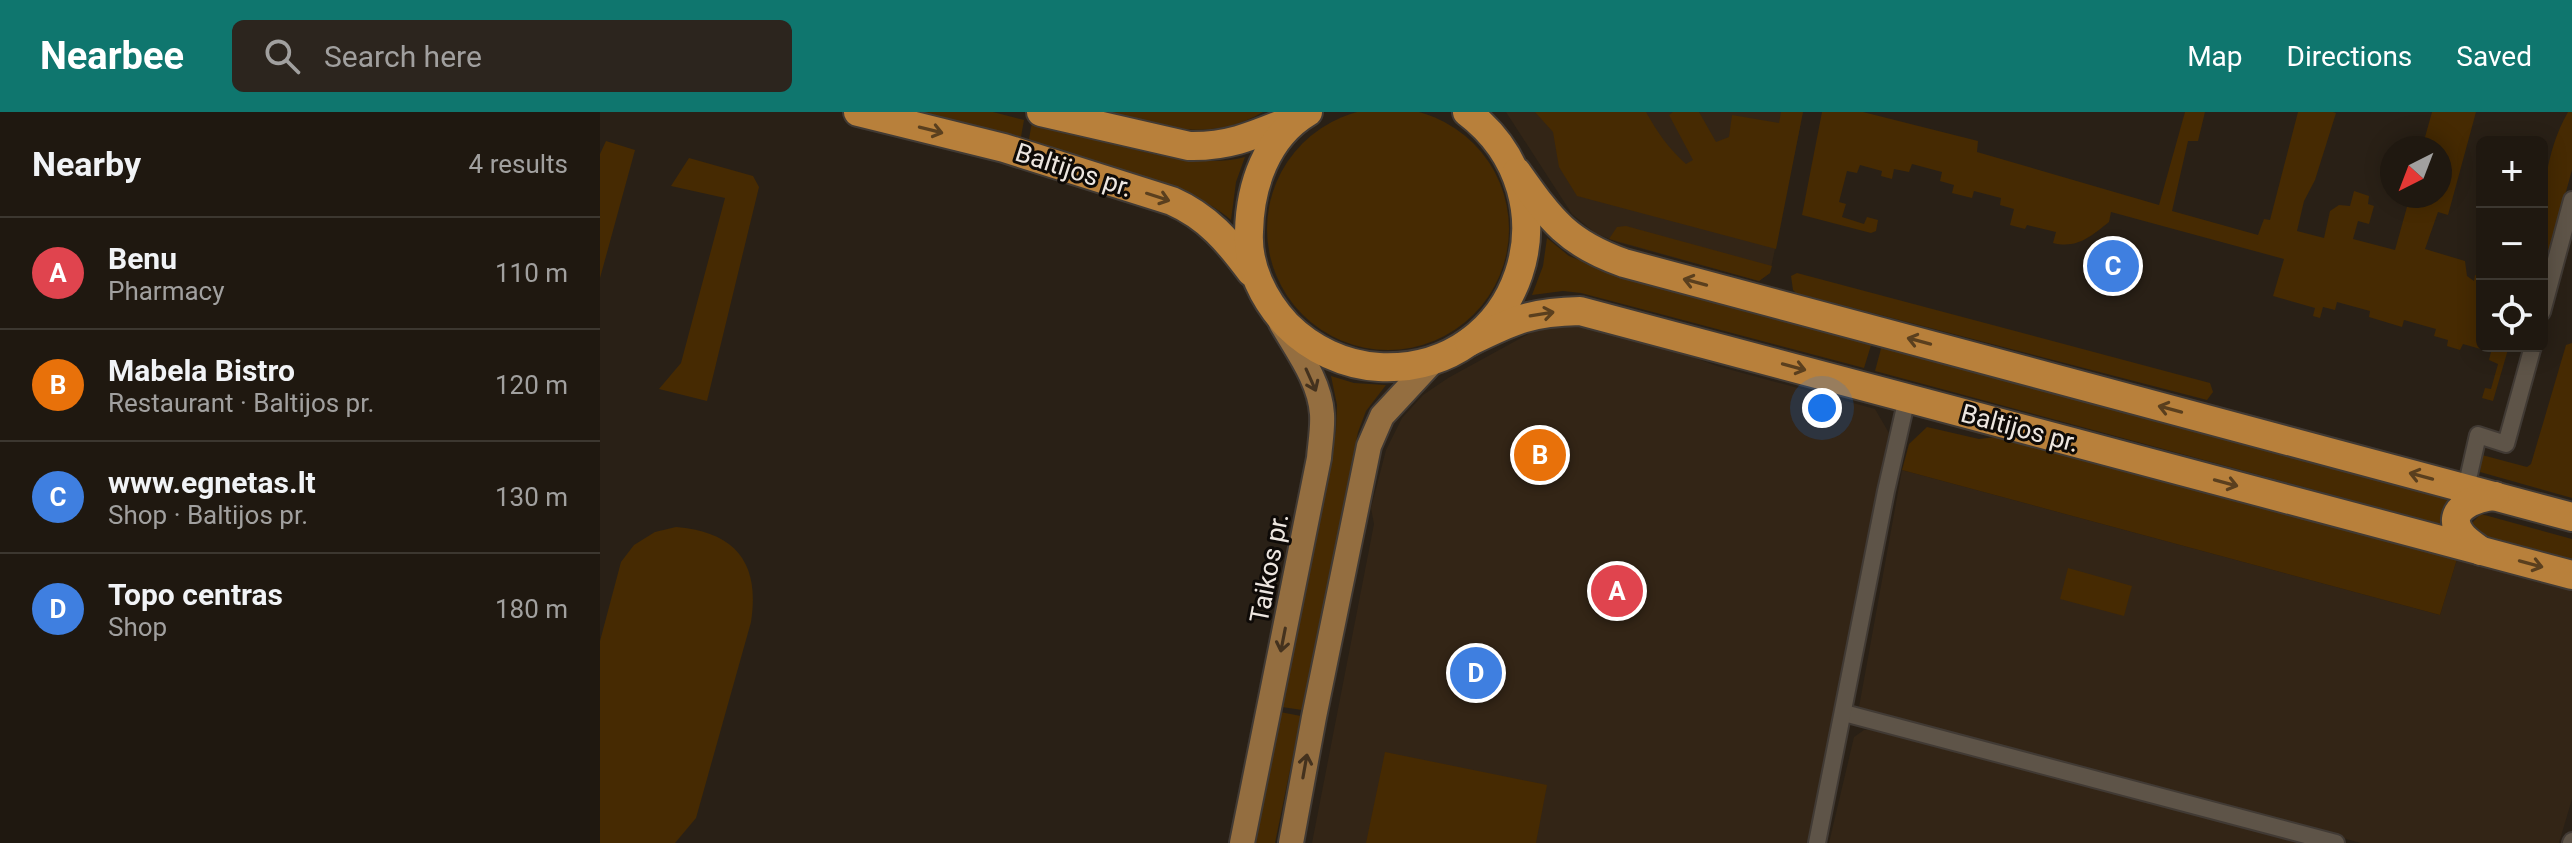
<!DOCTYPE html>
<html lang="en">
<head>
<meta charset="utf-8">
<style>
	body { margin:0; font-family:Roboto,sans-serif; background:#2c251e; color:#f1f3f6 }
	.controls { position:absolute; right:24px; top:24px; display:grid; overflow:hidden; border-radius:12px; box-shadow:0 4px 20px #0003 }
	.controls button { width:72px; height:72px; display:grid; place-items:center; padding:0; border:0; border-bottom:2px solid #3c3730; background:#1f1810; color:#f1f3f6; font:40px sans-serif }
	.compass { position:absolute; left:1780px; top:24px; width:72px; height:72px; border-radius:50%; background:#1f1810; box-shadow:0 4px 20px #0003; rotate:222deg }
	.you { position:absolute; left:1222px; top:296px; width:28px; height:28px; margin:-20px; border:6px solid #fff; border-radius:50%; background:#1a73e8; box-shadow:0 0 0 12px #1a73e833 }
	.badge { display:grid; place-items:center; width:52px; height:52px; border-radius:50%; background:#0f766e; color:#fff; font-size:26px; font-weight:700 }
	.pin { position:absolute; translate:-50% -50%; border:4px solid #fff; box-shadow:0 2px 8px #0006 }
	.list { margin:0; padding:0; list-style:none }
	h2 { display:flex; justify-content:space-between; align-items:center; height:104px; margin:0; padding:0 32px; font-size:34px }
	h2 small { font-size:26px; font-weight:400; color:#a1a09f }
	.list li { display:grid; grid-template-columns:52px 1fr auto; gap:24px; align-items:center; box-sizing:border-box; height:112px; padding:0 32px; border-top:2px solid #3c3730 }
	.list b { display:block; font-size:30px; white-space:nowrap }
	.list p { margin:0; font-size:26px; white-space:nowrap; color:#a1a09f }
	.list em { font-size:26px; font-style:normal; color:#a1a09f }
	.icon { flex:none; width:44px; height:44px; fill:none; stroke:currentColor; stroke-width:2; stroke-linecap:round; stroke-linejoin:round }
	.map { position:relative; flex:none; width:1972px; height:731px; overflow:hidden }
	header { display:flex; align-items:center; gap:48px; box-sizing:border-box; height:112px; padding:0 40px; background:#0f766e; color:#fff }
	header strong { font-size:38px }
	nav { display:flex; gap:44px; margin-inline-start:auto; font-size:28px }
	.search { width:560px; height:72px; background:#2c251e; display:flex; align-items:center; gap:20px; box-sizing:border-box; padding:0 28px; border-radius:12px; color:#a1a09f; font-size:30px }
	main { display:flex }
	aside { flex:1; background:#1f1810 }
	.map>svg:first-child { display:block }
</style>
</head>
<body>
<header>
<strong>Nearbee</strong>
<div class="search"><svg class="icon" aria-label="search" viewBox="0 0 24 24"><circle cx="10" cy="10" r="6"/><path d="M15 15l6 6"/></svg>Search here</div>
<nav><a>Map</a><a>Directions</a><a>Saved</a></nav>
</header>
<main>
<aside>
<h2>Nearby<small>4 results</small></h2>
<ul class="list">
<li><span class="badge" style="background:#e0444e">A</span><div><b>Benu</b><p>Pharmacy</p></div><em>110 m</em></li>
<li><span class="badge" style="background:#e8710a">B</span><div><b>Mabela Bistro</b><p>Restaurant · Baltijos pr.</p></div><em>120 m</em></li>
<li><span class="badge" style="background:#3f7fe0">C</span><div><b>www.egnetas.lt</b><p>Shop · Baltijos pr.</p></div><em>130 m</em></li>
<li><span class="badge" style="background:#3f7fe0">D</span><div><b>Topo centras</b><p>Shop</p></div><em>180 m</em></li>
</ul>
</aside>
<div class="map">
<svg width="1972" height="731" viewBox="0 0 1972 731">
	<rect width="100%" height="100%" fill="#292016"/>
	<g fill="#332516">
		<path d="M906 0H1203L1170 161 1159 169 1017 130 995 121 972 102Z"/>
		<path d="M966 212 998 215 1059 233 1117 254 1275 297 1289 321 1209 731H712L774 412 771 396 786 338 802 306 823 283 848 266 934 219Z"/>
		<path d="M1302 358 1840 503 1857 447 1972 477V687L1959 731H1761L1259 595Z"/>
		<path d="M1264 618H1271L1703 731H1229L1254 625Z"/>
	</g>
	<g fill="#462a02">
		<circle cx="788" cy="117" r="121"/>
		<path d="M280 0H393L424 8 419 36Z"/>
		<path d="M504 0H663C611 31 558 15 504 0Z"/>
		<path d="M935 0H1046C1057 20 1069 37 1086 52L1093 48 1069 3 1073 0H1099L1116 30 1129 25 1132 3 1179 11 1181 0H1203L1176 137 977 84 959 55 953 20Z"/>
		<path d="M1222 0H1263L1378 29 1377 40 1559 93 1585 0H1605L1598 29H1588L1572 99 1658 123 1664 107 1670 108 1698 0H1733L1736 1 1715 68 1704 89 1697 119 1724 126 1730 99 1739 93 1750 94 1754 79 1769 84 1768 92 1774 94 1769 112 1758 109 1753 127 1795 138 1810 84H1840V36H1822L1832 0H1876L1848 103 1838 100 1825 137 1865 149 1867 164 1874 169 1875 163 1882 165V234H1909L1893 289 1882 286 1885 276 1891 277 1898 252 1889 248 1891 240 1863 232 1860 238 1847 234 1848 228 1834 224 1836 217 1804 208 1802 215 1769 205 1770 199 1737 190 1735 198 1723 195 1720 206 1713 204 1715 196 1673 184 1684 147 1511 100 1509 110C1491 124 1478 137 1453 131L1456 120 1427 113 1425 117 1410 113 1414 97 1400 93 1401 86 1374 79 1372 86 1352 81 1354 73 1340 69 1342 60 1312 52 1309 60 1294 57 1292 67 1281 64 1282 59 1260 53 1257 61 1247 59 1239 90 1246 92 1242 105 1264 112 1267 105 1278 108 1276 119 1271 121 1202 103Z"/>
		<path d="M1968 0H1972V58L1942 166C1942 109 1939 51 1968 0Z"/>
		<path d="M432 10C490 24 590 61 645 45L636 70 631 108C587 68 487 53 427 38Z"/>
		<path d="M6 29 35 38 0 166V42Z"/>
		<path d="M89 46 153 64 159 75 107 289 59 277 81 251 125 86 71 74Z"/>
		<path d="M1026 114 1172 154 1170 161 1159 169 1009 127 1017 115Z"/>
		<path d="M947 126 969 144 1005 158 1272 230 1264 256 981 181 963 179 932 183 943 154Z"/>
		<path d="M1197 161 1610 271 1613 280 1607 288 1196 181 1193 178 1191 164Z"/>
		<path d="M1972 231V386L1880 360 1882 343 1927 355 1931 352 1966 233Z"/>
		<path d="M1282 233 1853 386 1844 413 1275 259Z"/>
		<path d="M731 264 754 271 786 273 766 299 758 320 702 598 682 595 736 319 737 293Z"/>
		<path d="M1327 315 1379 327 1404 324 1857 447 1840 503 1302 358 1309 332Z"/>
		<path d="M1881 402 1972 427V447L1878 422 1872 411Z"/>
		<path d="M76 415C136 420 160 451 151 510L96 706 75 731H0V529L21 450 34 433 55 420Z"/>
		<path d="M1468 456 1532 474 1524 504 1460 487Z"/>
		<path d="M680 600 701 604 675 731H654Z"/>
		<path d="M785 640 947 673 936 731H766Z"/>
	</g>
	<g fill="none" stroke-linecap="round" stroke-linejoin="round">
		<g stroke="#413a34" stroke-width="20">
			<g id="street">
				<path d="M1942 200 1972 88"/>
				<path d="M1866 376 1878 323 1906 332 1933 234"/>
				<path d="M1244 601 1736 731"/>
				<path d="M1217 731 1286 379 1307 286"/>
				<path d="M1971 731 1972 729"/>
			</g>
		</g>
		<g stroke="#413a34" stroke-width="28">
			<g id="primary">
				<path d="M642 731 719 346C720 332 723 317 722 302 720 269 697 239 681 211"/>
				<path d="M691 731 714 605 769 334 782 304 833 249"/>
			</g>
		</g>
		<g stroke="#413a34" stroke-width="32">
			<g id="highway">
				<path d="M258 0 404 36 572 89C608 105 628 129 651 160"/>
				<path d="M441 0 589 34C630 35 657 22 694 7"/>
				<path d="M708 0C666 25 650 74 649 120 647 155 664 188 687 213 711 237 744 253 779 255 922 262 979 85 867 0"/>
				<path d="M917 60C951 108 967 131 1024 151L1972 405"/>
				<path d="M869 230C914 208 930 200 980 199L1972 463"/>
				<path d="M1881 439C1875 434 1866 429 1861 422 1843 397 1877 385 1895 384"/>
			</g>
		</g>
		<use href="#street" stroke="#5e5448" stroke-width="16"/>
		<use href="#primary" stroke="#946e40" stroke-width="24"/>
		<use href="#highway" stroke="#b8803b" stroke-width="28"/>
	</g>
	<defs><path id="oneway-shaft" d="M-6 0H5M1.5-3L5.5 0L1.5 3" fill="none" stroke-width="1.6" stroke-linecap="round" stroke-linejoin="round" transform="scale(2)"/></defs>
	<g stroke="#5a3f1e">
		<use href="#oneway-shaft" transform="translate(331 18) rotate(14)"/>
		<use href="#oneway-shaft" transform="translate(558 85) rotate(18)"/>
		<use href="#oneway-shaft" transform="translate(1095 170) rotate(-165)"/>
		<use href="#oneway-shaft" transform="translate(942 202) rotate(-9)"/>
		<use href="#oneway-shaft" transform="translate(1319 229) rotate(-165)"/>
		<use href="#oneway-shaft" transform="translate(1194 255) rotate(15)"/>
		<use href="#oneway-shaft" transform="translate(1570 297) rotate(-165)"/>
		<use href="#oneway-shaft" transform="translate(1821 364) rotate(-165)"/>
		<use href="#oneway-shaft" transform="translate(1626 371) rotate(15)"/>
		<use href="#oneway-shaft" transform="translate(1931 452) rotate(15)"/>
	</g>
	<g stroke="#44321e">
		<use href="#oneway-shaft" transform="translate(711 268) rotate(66)"/>
		<use href="#oneway-shaft" transform="translate(683 528) rotate(101)"/>
		<use href="#oneway-shaft" transform="translate(705 654) rotate(-80)"/>
	</g>
	<g text-anchor="middle" dominant-baseline="central" stroke-width="6" stroke-linejoin="round" paint-order="stroke">
		<g font-size="26" fill="#ede6e0" stroke="#0e0a07">
			<text transform="translate(474 58) rotate(18)">Baltijos pr.</text>
			<text transform="translate(1420 316) rotate(15)">Baltijos pr.</text>
			<text transform="translate(669 456) rotate(-79)">Taikos pr.</text>
		</g>
	</g>
</svg>
<div class="controls">
<button>+</button>
<button>−</button>
<button><svg class="icon" aria-label="locate" viewBox="0 0 24 24"><circle cx="12" cy="12" r="6"/><path d="M12 2v4M12 18v4M2 12h4M18 12h4"/></svg></button>
</div>
<svg class="compass" viewBox="-18 -18 36 36"><path d="M0-13l5 13h-10z" fill="#e53935"/><path d="M0 13l5-13h-10z" fill="#a1a09f"/></svg>
<div class="you"></div>
<div class="pin badge" style="left:1017px;top:479px;background:#e0444e">A</div>
<div class="pin badge" style="left:940px;top:343px;background:#e8710a">B</div>
<div class="pin badge" style="left:1513px;top:154px;background:#3f7fe0">C</div>
<div class="pin badge" style="left:876px;top:561px;background:#3f7fe0">D</div>
</div>
</main>
</body>
</html>
